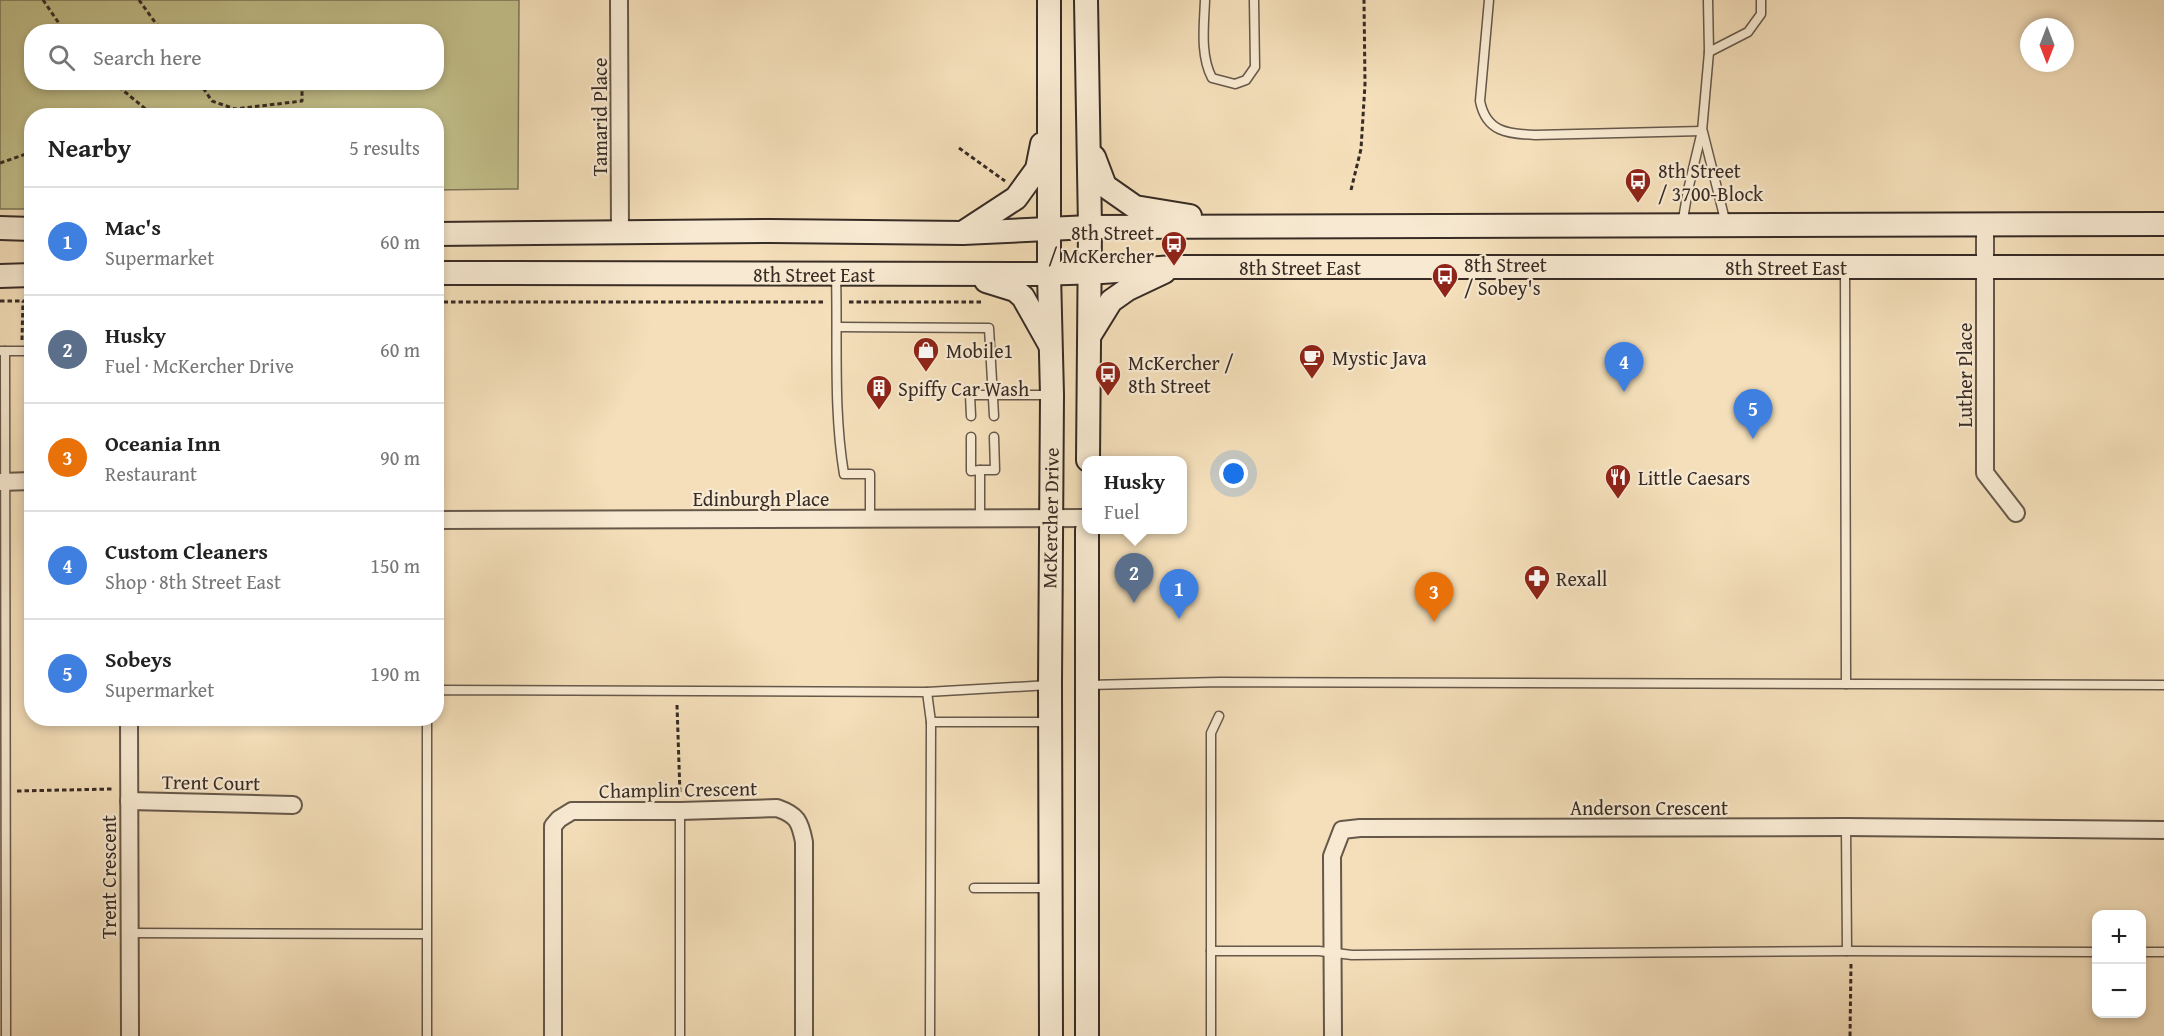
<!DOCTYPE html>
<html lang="en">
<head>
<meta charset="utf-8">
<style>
	body { margin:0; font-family:"Gentium Book Plus",serif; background:#f2f2f2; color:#222 }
	.controls { position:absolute; right:18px; bottom:18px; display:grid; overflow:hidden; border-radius:12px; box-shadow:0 3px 9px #0003 }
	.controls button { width:54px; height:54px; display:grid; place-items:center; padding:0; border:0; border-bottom:2px solid #e0e0e0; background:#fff; color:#222; font:30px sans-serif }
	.compass { position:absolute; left:2020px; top:18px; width:54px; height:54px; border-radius:50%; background:#fff; box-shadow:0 3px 9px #0003; rotate:180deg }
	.you { position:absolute; left:1234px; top:474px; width:21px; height:21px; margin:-15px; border:4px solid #fff; border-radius:50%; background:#1a73e8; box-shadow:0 0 0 9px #1a73e833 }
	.badge { display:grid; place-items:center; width:39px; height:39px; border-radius:50%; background:#2563eb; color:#fff; font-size:20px; font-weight:700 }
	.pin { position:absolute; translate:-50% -50px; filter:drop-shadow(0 2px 3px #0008) }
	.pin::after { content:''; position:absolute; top:32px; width:21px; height:18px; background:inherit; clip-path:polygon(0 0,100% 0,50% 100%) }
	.popup { position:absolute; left:1082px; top:456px; width:105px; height:78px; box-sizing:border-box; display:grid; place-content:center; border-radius:12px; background:#fff; filter:drop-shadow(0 2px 4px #0005); font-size:20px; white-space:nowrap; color:#767676 }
	.popup b { font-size:22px; color:#222 }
	.popup::after { content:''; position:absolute; left:50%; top:100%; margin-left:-12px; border:12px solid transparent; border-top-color:#fff }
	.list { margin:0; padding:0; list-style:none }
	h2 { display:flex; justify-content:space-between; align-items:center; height:78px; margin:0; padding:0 24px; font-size:26px }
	h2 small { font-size:20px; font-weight:400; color:#767676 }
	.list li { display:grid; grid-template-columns:39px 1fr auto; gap:18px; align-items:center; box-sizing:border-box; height:108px; padding:0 24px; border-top:2px solid #e0e0e0 }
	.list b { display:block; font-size:22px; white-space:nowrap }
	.list p { margin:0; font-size:20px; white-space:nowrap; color:#767676 }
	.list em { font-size:20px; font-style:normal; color:#767676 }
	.icon { flex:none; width:33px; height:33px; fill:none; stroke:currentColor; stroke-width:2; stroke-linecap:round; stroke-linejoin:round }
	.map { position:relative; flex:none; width:2164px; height:1036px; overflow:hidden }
	.search { position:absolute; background:#fff; box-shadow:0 3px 9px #0003; left:24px; top:24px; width:420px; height:66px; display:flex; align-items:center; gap:15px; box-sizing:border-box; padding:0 21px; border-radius:24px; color:#767676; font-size:22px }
	.panel { position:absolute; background:#fff; box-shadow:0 3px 9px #0003; left:24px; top:108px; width:420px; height:618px; border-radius:24px }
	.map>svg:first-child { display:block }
</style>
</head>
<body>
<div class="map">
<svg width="2164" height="1036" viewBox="0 0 2164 1036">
	<rect width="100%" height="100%" fill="#f4dfba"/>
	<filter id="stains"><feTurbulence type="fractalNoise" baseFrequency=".00333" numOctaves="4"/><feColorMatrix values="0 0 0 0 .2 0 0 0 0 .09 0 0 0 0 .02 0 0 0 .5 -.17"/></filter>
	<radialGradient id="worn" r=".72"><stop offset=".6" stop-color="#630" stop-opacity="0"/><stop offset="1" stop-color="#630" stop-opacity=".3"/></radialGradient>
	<path fill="#c2c08b" stroke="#7c7658" stroke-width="1.5" fill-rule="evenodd" d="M0 0H519L518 189 437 190 436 116H32L31 209H0ZM32 32H436V82H32Z"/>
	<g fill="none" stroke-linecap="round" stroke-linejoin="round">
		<g stroke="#66584a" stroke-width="11">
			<g id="service">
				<path d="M1205 0C1204 26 1200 55 1212 78L1235 84 1246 80 1255 67 1254 0"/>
				<path d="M1489 0 1480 101C1486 132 1508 134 1535 135L1702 131"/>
				<path d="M1709 52 1748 32 1761 14V0"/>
				<path d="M1703 132 1726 224"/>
				<path d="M1682 225 1688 190 1702 131 1709 52 1708 0"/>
				<path d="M1845 267 1846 684"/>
				<path d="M836 275C838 341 833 408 844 474H870V519"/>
				<path d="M837 327 989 328 994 416"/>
				<path d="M0 351H32"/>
				<path d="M5 351 6 1036"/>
				<path d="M971 416 970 395H1051"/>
				<path d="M971 437V471L980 470"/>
				<path d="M980 517V470H995L994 437"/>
				<path d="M1087 685 1220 682 2164 685"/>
				<path d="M927 692 931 722 930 1036"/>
				<path d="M436 695 439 690 927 692 1049 685"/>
				<path d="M931 722H1049"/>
				<path d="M680 811V1036"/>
				<path d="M1846 827 1847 951"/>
				<path d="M974 888H1048"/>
				<path d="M129 933 426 934"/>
				<path d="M1211 951H1319L1352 955 1847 951 2096 952"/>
				<path d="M2142 952H2164"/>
				<path d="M427 1036V718"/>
				<path d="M1211 1036V733L1219 716"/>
			</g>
		</g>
		<g stroke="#66584a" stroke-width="20">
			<g id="minor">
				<path d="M619 0 620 234"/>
				<path d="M1985 226V473L2016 513"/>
				<path d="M0 482 32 481"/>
				<path d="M436 520 1086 518"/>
				<path d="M129 718 130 1036"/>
				<path d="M129 801 293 805"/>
				<path d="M553 1036V826L559 819 572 811H680L777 808C797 815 800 821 804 842V1036"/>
				<path d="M1333 1036 1332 856 1342 830 1360 828 1846 827 2164 830"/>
			</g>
		</g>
		<g stroke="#372b25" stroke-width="26">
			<g id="secondary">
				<path d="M1049 0V274L1052 395 1050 685 1051 1036"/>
				<path d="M1086 0 1090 227 1088 460"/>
				<path d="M1094 157 1105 186 1135 207 1190 216"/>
				<path d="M0 228 32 229"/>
				<path d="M964 232 1016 198 1037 169 1042 144"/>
				<path d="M436 234 771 231 963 233 1090 227 2164 224"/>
				<path d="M436 273 1035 274 1102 272 1174 267H2164"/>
				<path d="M0 276 32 275"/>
				<path d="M986 281 1015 290 1023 297 1050 345"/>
				<path d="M1090 335 1111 301 1128 289 1164 272"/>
				<path d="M1087 530V1036"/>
			</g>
		</g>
		<g stroke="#372b25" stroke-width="3" stroke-dasharray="4.5 3" stroke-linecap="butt">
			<path d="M43 0 65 32"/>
			<path d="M139 0 162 32"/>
			<path d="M113 82 154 116"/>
			<path d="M199 82 212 101 235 109 302 101V82"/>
			<path d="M231 116 235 109"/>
			<path d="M959 148 1005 181"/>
			<path d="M0 163 32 152"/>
			<path d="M1351 190 1361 149 1365 84 1364 0"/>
			<path d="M0 301H32"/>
			<path d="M436 302H825"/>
			<path d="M849 302H981"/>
			<path d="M22 340 23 301"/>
			<path d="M677 705 680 794"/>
			<path d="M17 791 112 789"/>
			<path d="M1850 1036 1851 964"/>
		</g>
		<use href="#service" stroke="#f8ead2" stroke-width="8"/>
		<use href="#minor" stroke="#f8ead2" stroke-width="16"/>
		<use href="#secondary" stroke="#f8ead2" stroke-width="22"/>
	</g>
	<defs>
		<g id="bus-pin" transform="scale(1.35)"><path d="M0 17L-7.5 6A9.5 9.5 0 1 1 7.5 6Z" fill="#8f2418" stroke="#f8ead2"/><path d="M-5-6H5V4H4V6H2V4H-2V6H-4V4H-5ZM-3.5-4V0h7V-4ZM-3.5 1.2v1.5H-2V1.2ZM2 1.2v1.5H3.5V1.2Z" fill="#fff"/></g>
		<g id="shop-pin" transform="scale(1.35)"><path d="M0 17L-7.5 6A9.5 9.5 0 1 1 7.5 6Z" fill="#8f2418" stroke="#f8ead2"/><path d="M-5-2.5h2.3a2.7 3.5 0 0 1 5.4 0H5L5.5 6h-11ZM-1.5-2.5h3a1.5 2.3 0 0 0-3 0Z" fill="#fff"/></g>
		<g id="cafe-pin" transform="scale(1.35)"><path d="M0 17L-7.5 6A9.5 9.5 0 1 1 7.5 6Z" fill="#8f2418" stroke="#f8ead2"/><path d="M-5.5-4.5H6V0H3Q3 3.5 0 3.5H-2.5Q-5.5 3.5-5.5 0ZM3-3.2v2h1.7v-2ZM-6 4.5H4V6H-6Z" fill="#fff"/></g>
		<g id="building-pin" transform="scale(1.35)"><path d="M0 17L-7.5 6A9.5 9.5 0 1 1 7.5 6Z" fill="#8f2418" stroke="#f8ead2"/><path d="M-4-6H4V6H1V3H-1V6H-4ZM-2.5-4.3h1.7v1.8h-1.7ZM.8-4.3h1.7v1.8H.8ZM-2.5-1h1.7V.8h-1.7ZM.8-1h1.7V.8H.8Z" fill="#fff"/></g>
		<g id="restaurant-pin" transform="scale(1.35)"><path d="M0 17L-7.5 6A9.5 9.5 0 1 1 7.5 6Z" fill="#8f2418" stroke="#f8ead2"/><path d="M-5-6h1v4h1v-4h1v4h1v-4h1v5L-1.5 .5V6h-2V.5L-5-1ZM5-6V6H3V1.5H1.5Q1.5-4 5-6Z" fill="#fff"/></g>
		<g id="pharmacy-pin" transform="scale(1.35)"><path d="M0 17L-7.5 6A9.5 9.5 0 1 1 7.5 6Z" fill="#8f2418" stroke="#f8ead2"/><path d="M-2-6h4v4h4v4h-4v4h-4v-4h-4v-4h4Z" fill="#fff"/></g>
	</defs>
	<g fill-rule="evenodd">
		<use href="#bus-pin" x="1638" y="181"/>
		<use href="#bus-pin" x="1174" y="244"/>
		<use href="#bus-pin" x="1445" y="276"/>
		<use href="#shop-pin" x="926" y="350"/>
		<use href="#cafe-pin" x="1312" y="357"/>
		<use href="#bus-pin" x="1108" y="374"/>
		<use href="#building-pin" x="879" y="388"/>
		<use href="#restaurant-pin" x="1618" y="477"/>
		<use href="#pharmacy-pin" x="1537" y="578"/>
	</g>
	<g text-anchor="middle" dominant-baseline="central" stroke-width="4.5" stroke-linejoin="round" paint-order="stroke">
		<g font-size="20" fill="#372b25" stroke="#f8ead2">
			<text transform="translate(599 117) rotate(-90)">Tamarid Place</text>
			<text x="1300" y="267">8th Street East</text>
			<text x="1786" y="267">8th Street East</text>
			<text x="814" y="274">8th Street East</text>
			<text transform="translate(1964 375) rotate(-90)">Luther Place</text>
			<text x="761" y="498">Edinburgh Place</text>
			<text transform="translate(1050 518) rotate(-89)">McKercher Drive</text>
			<text transform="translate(211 782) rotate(1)">Trent Court</text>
			<text transform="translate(678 789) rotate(-1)">Champlin Crescent</text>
			<text x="1649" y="807">Anderson Crescent</text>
			<text transform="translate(108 877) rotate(-90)">Trent Crescent</text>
		</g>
		<g font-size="20" fill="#372b25" stroke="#f8ead2" text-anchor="start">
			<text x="1658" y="170">8th Street<tspan x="1658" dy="23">/ 3700-Block</tspan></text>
			<text x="1154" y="232" text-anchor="end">8th Street<tspan x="1154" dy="23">/ McKercher</tspan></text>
			<text x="1464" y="264">8th Street<tspan x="1464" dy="23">/ Sobey's</tspan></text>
			<text x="946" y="350">Mobile1</text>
			<text x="1332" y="357">Mystic Java</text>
			<text x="1128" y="362">McKercher /<tspan x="1128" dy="23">8th Street</tspan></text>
			<text x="898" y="388">Spiffy Car Wash</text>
			<text x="1638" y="477">Little Caesars</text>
			<text x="1556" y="578">Rexall</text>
		</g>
	</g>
	<rect width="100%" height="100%" filter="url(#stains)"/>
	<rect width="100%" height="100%" fill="url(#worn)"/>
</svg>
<div class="controls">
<button>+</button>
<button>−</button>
</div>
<svg class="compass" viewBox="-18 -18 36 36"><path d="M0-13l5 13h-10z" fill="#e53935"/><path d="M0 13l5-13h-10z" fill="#767676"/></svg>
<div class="you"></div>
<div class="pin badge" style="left:1179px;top:619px;background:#3f7fe0">1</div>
<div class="pin badge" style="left:1134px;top:603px;background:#5c6f8a">2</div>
<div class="popup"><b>Husky</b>Fuel</div>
<div class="pin badge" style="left:1434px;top:622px;background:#e8710a">3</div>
<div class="pin badge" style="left:1624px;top:392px;background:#3f7fe0">4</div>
<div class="pin badge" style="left:1753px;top:439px;background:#3f7fe0">5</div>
<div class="search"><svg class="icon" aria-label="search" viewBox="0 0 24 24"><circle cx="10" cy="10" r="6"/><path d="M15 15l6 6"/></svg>Search here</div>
<section class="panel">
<h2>Nearby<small>5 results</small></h2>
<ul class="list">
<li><span class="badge" style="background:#3f7fe0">1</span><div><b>Mac's</b><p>Supermarket</p></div><em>60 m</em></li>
<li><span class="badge" style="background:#5c6f8a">2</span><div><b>Husky</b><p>Fuel · McKercher Drive</p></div><em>60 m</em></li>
<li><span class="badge" style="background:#e8710a">3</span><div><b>Oceania Inn</b><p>Restaurant</p></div><em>90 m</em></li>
<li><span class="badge" style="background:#3f7fe0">4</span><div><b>Custom Cleaners</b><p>Shop · 8th Street East</p></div><em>150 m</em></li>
<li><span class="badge" style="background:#3f7fe0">5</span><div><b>Sobeys</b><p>Supermarket</p></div><em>190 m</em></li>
</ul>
</section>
</div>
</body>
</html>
